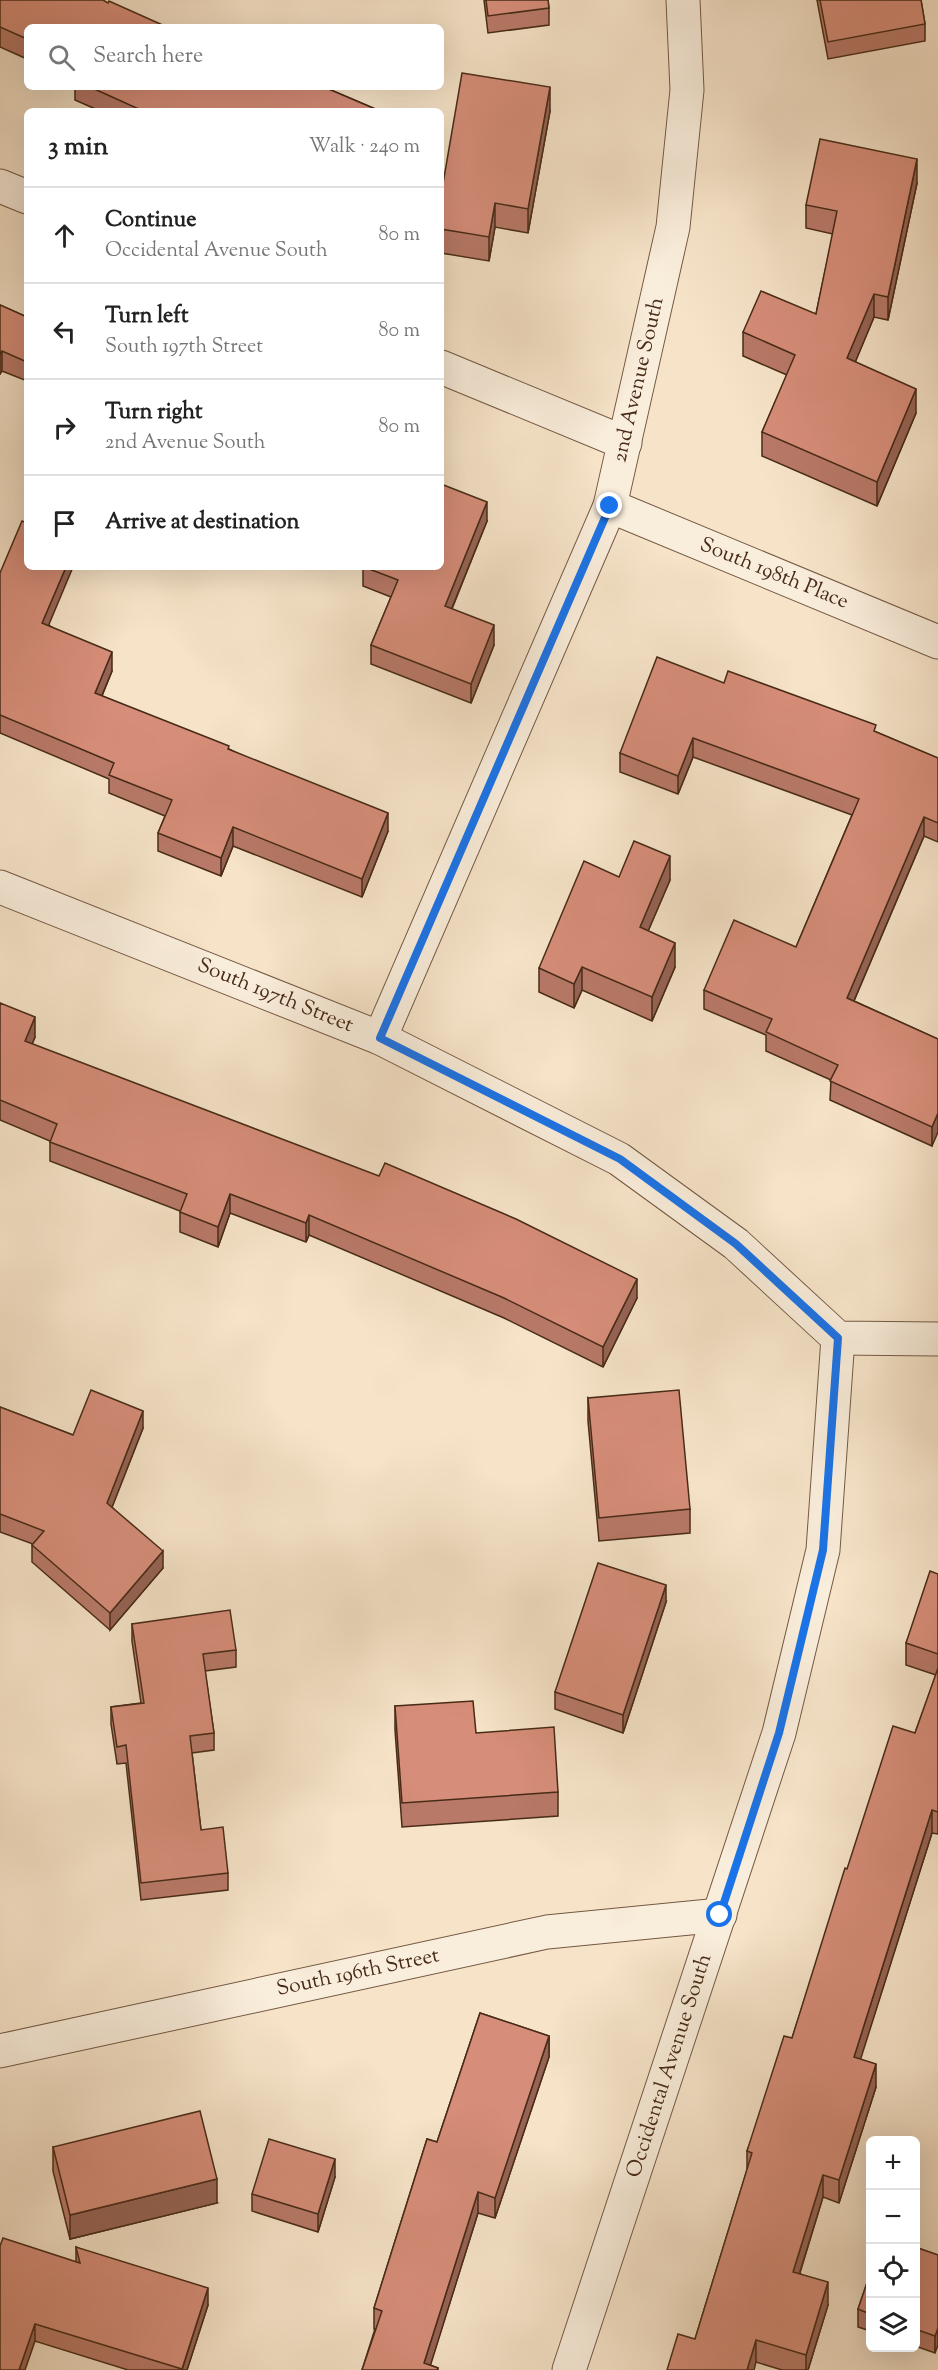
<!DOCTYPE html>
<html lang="en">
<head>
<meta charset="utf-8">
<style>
	body { margin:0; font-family:"Sorts Mill Goudy",serif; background:#f6f6f6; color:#222 }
	.controls { position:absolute; right:18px; bottom:18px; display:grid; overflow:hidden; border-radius:9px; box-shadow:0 6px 24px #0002 }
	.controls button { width:54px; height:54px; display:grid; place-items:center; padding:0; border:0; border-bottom:2px solid #e0e0e0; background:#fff; color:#222; font:30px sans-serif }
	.stop { position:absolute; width:18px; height:18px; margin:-14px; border:4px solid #1a73e8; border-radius:50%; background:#fff }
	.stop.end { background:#1a73e8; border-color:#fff; box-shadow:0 2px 6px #0008 }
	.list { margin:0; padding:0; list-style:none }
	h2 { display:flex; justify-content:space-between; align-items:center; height:78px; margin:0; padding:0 24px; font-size:26px }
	h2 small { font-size:20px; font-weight:400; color:#767676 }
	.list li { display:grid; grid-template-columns:39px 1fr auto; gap:18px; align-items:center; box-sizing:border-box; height:96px; padding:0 24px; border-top:2px solid #e0e0e0 }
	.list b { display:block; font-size:22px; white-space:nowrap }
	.list p { margin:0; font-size:20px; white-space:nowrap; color:#767676 }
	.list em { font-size:20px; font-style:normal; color:#767676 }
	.icon { flex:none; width:33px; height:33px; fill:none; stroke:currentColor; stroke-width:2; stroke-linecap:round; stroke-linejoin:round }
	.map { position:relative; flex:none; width:938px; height:2370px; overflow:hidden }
	.search { position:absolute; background:#fff; box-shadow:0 6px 24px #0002; left:24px; top:24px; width:420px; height:66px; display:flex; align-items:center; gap:15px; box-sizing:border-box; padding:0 21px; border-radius:9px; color:#767676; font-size:22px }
	.panel { position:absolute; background:#fff; box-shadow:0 6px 24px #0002; left:24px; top:108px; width:420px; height:462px; border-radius:9px }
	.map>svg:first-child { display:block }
</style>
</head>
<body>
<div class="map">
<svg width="938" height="2370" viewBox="0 0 938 2370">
	<rect width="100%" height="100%" fill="#f6e3c8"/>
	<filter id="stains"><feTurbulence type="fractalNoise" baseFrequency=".00333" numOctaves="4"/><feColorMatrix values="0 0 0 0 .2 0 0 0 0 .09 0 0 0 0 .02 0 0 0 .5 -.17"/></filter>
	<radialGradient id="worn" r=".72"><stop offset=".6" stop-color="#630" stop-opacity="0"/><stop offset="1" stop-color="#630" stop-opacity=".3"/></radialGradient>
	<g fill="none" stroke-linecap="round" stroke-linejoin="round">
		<g stroke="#745943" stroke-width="35">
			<g id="minor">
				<path d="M0 186 27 197"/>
				<path d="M441 367 625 443"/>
				<path d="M610 506 938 642"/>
				<path d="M0 887 380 1038 619 1159 736 1244 838 1338 938 1339"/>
				<path d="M380 1038 610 506 673 227 687 90 683 0"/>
				<path d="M0 2051 547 1932 720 1915"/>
				<path d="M569 2370 779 1733 823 1550 838 1338"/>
			</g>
		</g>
		<use href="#minor" stroke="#f9eddb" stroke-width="33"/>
	</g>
	<g fill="#b87968" stroke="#482b17" stroke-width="1.5">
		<path d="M0 0 27 27V59L0 47Z"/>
		<path d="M484 0H548L549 8V25L488 33Z"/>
		<path d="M817 0H921L925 24V41L828 59Z"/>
		<path d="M75 87H324L380 111H100L75 100Z"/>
		<path d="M550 111 528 233 495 227 489 261 441 253V195Z"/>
		<path d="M917 183 888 320 874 317 855 362 916 413 877 506 762 456V432L787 375 743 356V332L816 314 833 234 806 228V205Z"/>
		<path d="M0 305 27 317V381L2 371 0 374Z"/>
		<path d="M487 521 452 609 494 645 471 703 371 664V645L391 597 363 586V567Z"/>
		<path d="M0 573 49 625 112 671 102 696 229 749 388 831 362 897 233 846 221 876 158 851V833L165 816 109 793V779L0 733Z"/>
		<path d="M724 683 876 732 938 758V842L924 836 854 1001 938 1039 932 1146 830 1100 831 1080 766 1051V1035L704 1009V990L796 947 852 815 693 757 678 794 620 772V753Z"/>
		<path d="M619 877 670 880 648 931 675 967 652 1021 582 990 574 1008 539 992V968Z"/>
		<path d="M0 1003 35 1037 32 1044 637 1298 603 1367 504 1318 309 1235 306 1242 230 1213 218 1247 180 1232V1211L50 1161V1141L0 1120Z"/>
		<path d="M588 1398 690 1509V1533L599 1541 588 1421Z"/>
		<path d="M0 1407 73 1435 143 1428 112 1507 163 1568 110 1630 32 1562V1545L33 1544 0 1532Z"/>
		<path d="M938 1574V1834L932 1833 860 2059 876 2087 839 2203 823 2197 800 2273 828 2305 808 2370H782L756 2362 695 2339 747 2170V2151L792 2038 847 1869 915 1733 936 1675 906 1665V1643Z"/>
		<path d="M666 1602 623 1733 555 1709V1692Z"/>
		<path d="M132 1624 236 1650V1667L205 1671 214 1733V1750L192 1753 201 1830 228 1873V1890L141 1900 126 1763 117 1764 111 1724V1707L141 1703 132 1641Z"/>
		<path d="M395 1706 476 1733 558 1792V1816L402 1827 395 1730Z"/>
		<path d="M480 2013 549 2036V2057L495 2218 478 2213 430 2365 438 2368V2370H362L375 2329H374V2308L427 2139 437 2142Z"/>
		<path d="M53 2147 217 2203 70 2239 53 2171Z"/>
		<path d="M335 2177 318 2232 252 2211V2194Z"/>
		<path d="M76 2247 208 2305 187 2370H128L35 2341 0 2370 76 2262Z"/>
		<path d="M915 2247 938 2255 935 2353 915 2346Z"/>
		<path d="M870 2274V2331L858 2327V2309Z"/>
	</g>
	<g fill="#966355" stroke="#482b17" stroke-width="1.5">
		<path d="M550 87V111L528 233V209Z"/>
		<path d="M917 159V183L888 320V297Z"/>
		<path d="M495 203V227L489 261V237Z"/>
		<path d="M874 294V317L847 382V358Z"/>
		<path d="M2 351V371L0 374V355Z"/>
		<path d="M916 389V413L877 506V482Z"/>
		<path d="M487 502V521L445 625V606Z"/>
		<path d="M66 567H73L42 641V623Z"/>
		<path d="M494 625V645L471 703V684Z"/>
		<path d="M112 652V671L95 712V693Z"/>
		<path d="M693 738V757L678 794V776Z"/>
		<path d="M388 813V831L362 897V879Z"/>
		<path d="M924 817V836L847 1017V998Z"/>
		<path d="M233 827V846L221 876V858Z"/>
		<path d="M670 856V880L640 950V927Z"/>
		<path d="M675 943V967L652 1021V997Z"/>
		<path d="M582 967V990L574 1008V984Z"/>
		<path d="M35 1017V1037L25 1061V1041Z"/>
		<path d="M938 1113V1132L932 1146V1127Z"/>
		<path d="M230 1194V1213L218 1247V1227Z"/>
		<path d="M309 1215V1235L306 1242V1223Z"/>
		<path d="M637 1279V1298L603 1367V1347Z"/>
		<path d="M143 1411V1428L107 1520V1503Z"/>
		<path d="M163 1551V1568L110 1630V1613Z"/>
		<path d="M666 1585V1602L623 1733V1715Z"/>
		<path d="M932 1810V1833L854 2080V2057Z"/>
		<path d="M549 2036V2057L495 2218V2198Z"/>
		<path d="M876 2064V2087L839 2203V2180Z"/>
		<path d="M335 2159V2177L318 2232V2214Z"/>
		<path d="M823 2175V2197L793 2294V2272Z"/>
		<path d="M217 2179V2203L70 2239V2215Z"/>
		<path d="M478 2192V2213L429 2370 424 2363Z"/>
		<path d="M828 2282V2305L808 2370H806V2355Z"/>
		<path d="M208 2288V2305L187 2370H182Z"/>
		<path d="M35 2324V2341L25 2370H19Z"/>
		<path d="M938 2328V2345L935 2353V2336Z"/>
		<path d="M756 2340V2362L754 2370H747Z"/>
	</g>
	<g fill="#d68d79" stroke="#482b17" stroke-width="1.5">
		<path d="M0 0H103L108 3 109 1 167 27H27V39L0 27Z"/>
		<path d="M486 0H548L549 8 488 16Z"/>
		<path d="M820 0H921L925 24 828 42Z"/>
		<path d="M462 73 550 87 528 209 495 203 489 237 441 229V195Z"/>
		<path d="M90 87H324L380 111H143Z"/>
		<path d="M820 139 917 159 888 297 874 294 847 358 916 389 877 482 762 432 795 355 743 332 761 291 816 314 837 211 806 205Z"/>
		<path d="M0 305 27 317V362L2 351 0 355Z"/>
		<path d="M441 484 487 502 445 606 494 625 471 684 371 645 398 580 364 567H441Z"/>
		<path d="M22 521 27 523V567H66L42 623 112 652 95 693 229 746 228 749 388 813 362 879 233 827 221 858 158 833 172 800 109 775 114 763 0 715V573Z"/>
		<path d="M657 657 724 683 728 671 876 725 874 731 938 758V823L924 817 847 998 938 1039V1113L932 1127 830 1081 838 1065 766 1032 772 1019 704 990 734 920 796 947 859 799 693 738 678 776 620 753Z"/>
		<path d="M634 841 670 856 640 927 675 943 652 997 582 967 574 984 539 968 584 861 619 877Z"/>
		<path d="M0 1003 35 1017 25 1041 379 1176 385 1163 516 1219 637 1279 603 1347 504 1298 309 1215 306 1223 230 1194 218 1227 180 1212 187 1194 50 1142 57 1124 0 1100Z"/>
		<path d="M91 1390 143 1411 107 1503 163 1551 110 1613 32 1545 44 1531 0 1514V1407L73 1435Z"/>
		<path d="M679 1390 690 1509 599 1518 588 1398Z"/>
		<path d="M598 1563 666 1585 623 1715 555 1692Z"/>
		<path d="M930 1571 938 1574V1654L906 1643Z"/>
		<path d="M230 1610 236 1650 203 1654 214 1733 190 1736 201 1830 223 1827 228 1873 141 1883 126 1745 117 1747 111 1707 144 1703 132 1624Z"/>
		<path d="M938 1668V1812L932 1810 854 2057 876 2064 839 2180 823 2175 793 2272 828 2282 806 2355 756 2340 747 2370H667L678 2334 695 2339 752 2153 747 2151 784 2036 792 2038 845 1868 847 1869 893 1726 915 1733Z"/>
		<path d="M473 1701 476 1733 554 1727 558 1792 402 1803 395 1706Z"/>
		<path d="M480 2013 549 2036 495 2198 478 2192 424 2363 438 2368 437 2370H362L382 2311 374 2308 427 2139 437 2142Z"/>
		<path d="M200 2111 217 2179 70 2215 53 2147Z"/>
		<path d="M269 2139 335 2159 318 2214 252 2194Z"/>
		<path d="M3 2238 80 2263 76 2247 208 2288 182 2369 35 2324 19 2370H0V2246Z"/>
		<path d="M915 2247 938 2255V2328L935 2336 915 2329Z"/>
		<path d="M870 2274V2314L858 2309Z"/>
	</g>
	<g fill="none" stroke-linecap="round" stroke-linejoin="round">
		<path stroke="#1a73e8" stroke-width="8" d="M610 506 380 1038 620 1159 736 1244 838 1338 823 1550 779 1733 720 1915"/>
	</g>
	<g text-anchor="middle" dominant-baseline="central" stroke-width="4.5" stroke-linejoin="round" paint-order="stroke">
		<g font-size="21" fill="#482b17" stroke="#f9eddb">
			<text transform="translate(639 380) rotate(-77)">2nd Avenue South</text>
			<text transform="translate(774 574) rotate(22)">South 198th Place</text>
			<text transform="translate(275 996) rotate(22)">South 197th Street</text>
			<text transform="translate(358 1973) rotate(-12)">South 196th Street</text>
			<text transform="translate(670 2066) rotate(-72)">Occidental Avenue South</text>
		</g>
	</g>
	<rect width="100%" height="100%" filter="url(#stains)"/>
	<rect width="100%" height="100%" fill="url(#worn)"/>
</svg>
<div class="controls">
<button>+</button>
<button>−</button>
<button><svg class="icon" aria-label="locate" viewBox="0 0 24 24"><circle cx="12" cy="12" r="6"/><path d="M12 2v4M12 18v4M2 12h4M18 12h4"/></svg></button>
<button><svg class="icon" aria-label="layers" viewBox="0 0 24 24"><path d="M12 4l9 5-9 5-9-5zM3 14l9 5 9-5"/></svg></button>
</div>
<div class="stop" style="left:720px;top:1915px"></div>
<div class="stop end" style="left:610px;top:506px"></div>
<div class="search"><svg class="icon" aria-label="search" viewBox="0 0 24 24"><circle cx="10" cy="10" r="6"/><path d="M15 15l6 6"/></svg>Search here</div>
<section class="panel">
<h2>3 min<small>Walk · 240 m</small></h2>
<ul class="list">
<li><svg class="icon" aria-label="ahead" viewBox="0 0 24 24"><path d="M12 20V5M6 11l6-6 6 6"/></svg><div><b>Continue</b><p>Occidental Avenue South</p></div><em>80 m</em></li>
<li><svg class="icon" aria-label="left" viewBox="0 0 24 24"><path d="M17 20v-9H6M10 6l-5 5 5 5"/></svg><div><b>Turn left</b><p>South 197th Street</p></div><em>80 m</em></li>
<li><svg class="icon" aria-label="right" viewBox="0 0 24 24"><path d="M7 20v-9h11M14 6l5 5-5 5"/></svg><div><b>Turn right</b><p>2nd Avenue South</p></div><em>80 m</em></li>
<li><svg class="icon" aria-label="arrive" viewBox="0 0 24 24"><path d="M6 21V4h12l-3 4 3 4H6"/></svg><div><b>Arrive at destination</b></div></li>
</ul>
</section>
</div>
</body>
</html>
